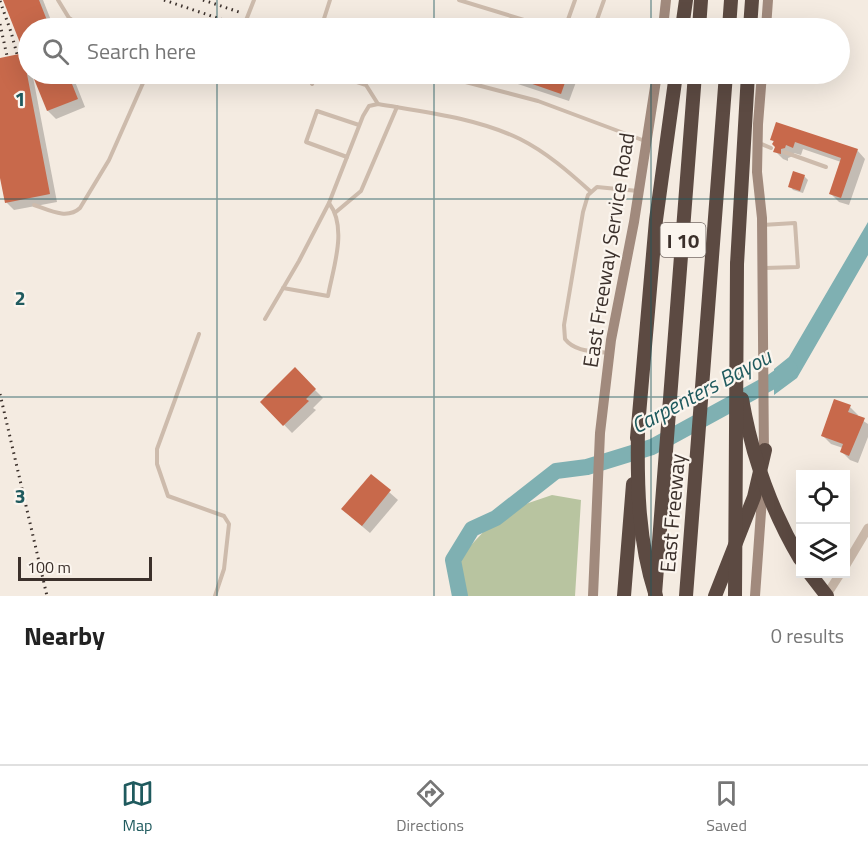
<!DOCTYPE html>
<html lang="en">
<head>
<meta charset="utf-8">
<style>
	body { margin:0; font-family:"Titillium Web",sans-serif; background:#f2f2f2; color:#222 }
	.controls { position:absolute; right:18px; bottom:18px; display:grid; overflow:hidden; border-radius:0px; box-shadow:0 6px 24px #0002 }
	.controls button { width:54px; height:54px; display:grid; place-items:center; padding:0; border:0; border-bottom:2px solid #e0e0e0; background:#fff; color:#222; font:30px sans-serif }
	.scale { position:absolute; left:18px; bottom:15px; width:134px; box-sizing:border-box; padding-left:6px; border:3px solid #3b302b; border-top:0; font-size:16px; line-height:21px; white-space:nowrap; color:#3b302b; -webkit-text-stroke:4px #fbf5ee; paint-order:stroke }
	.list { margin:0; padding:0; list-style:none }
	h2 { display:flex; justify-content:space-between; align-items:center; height:78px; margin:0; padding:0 24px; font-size:26px }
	h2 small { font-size:20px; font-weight:400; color:#767676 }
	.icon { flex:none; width:33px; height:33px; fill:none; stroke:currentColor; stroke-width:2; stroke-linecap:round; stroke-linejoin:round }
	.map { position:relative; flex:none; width:868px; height:596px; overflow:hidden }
	.search { position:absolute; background:#fff; box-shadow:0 6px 24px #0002; left:18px; right:18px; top:18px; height:66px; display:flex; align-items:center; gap:15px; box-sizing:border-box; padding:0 21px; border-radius:33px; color:#767676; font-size:22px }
	.sheet { height:168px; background:#fff }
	nav { display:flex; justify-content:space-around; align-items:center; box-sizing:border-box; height:84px; border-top:2px solid #e0e0e0; background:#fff; font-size:16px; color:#767676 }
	nav a { display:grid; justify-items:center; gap:3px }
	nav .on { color:#1f5a5e }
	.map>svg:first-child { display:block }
</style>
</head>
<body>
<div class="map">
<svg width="868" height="596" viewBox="0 0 868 596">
	<rect width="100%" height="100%" fill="#f4ebe1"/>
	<path fill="#b8c4a0" d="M552 495 581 500 575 596H464L458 559 502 512Z"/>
	<path fill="#7fb0b2" d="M868 222V255L797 378 774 395V369L789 357Z"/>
	<g fill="#0003">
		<path d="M5 0H43L54 28H28V74H72L85 107 56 119 48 111 35 77H33L57 202 14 210 6 202 0 170V59L26 54Z"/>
		<path d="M457 23 473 28H455Z"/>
		<path d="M488 74H579L569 101Z"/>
		<path d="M777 123 857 150 865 159 849 205 839 202 831 194 841 162 803 149 801 155 794 153 793 156 788 158V161L783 159 775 151 777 147 772 140Z"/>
		<path d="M804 176 808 180 803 193 793 190 790 186Z"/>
		<path d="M295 370 323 398 313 408 316 410 292 433 262 402Z"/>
		<path d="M850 407 858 415 857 417 868 424V437L858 463 850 460 842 452 843 448 831 444 823 436Z"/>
		<path d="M371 476 398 500 370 533 351 517Z"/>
	</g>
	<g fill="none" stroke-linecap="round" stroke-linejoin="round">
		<path stroke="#7fb0b2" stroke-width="16" d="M460 596 453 560 472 529 496 518 556 471 587 467 652 447 773 381 790 369"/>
	</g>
	<g fill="#c8694b">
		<path d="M3 0H39L50 28H28V74H27L50 194 5 203 0 178V58L24 53Z"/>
		<path d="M32 74H68L78 99 47 111Z"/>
		<path d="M504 74H568L561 94Z"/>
		<path d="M776 122 858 149 841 198 829 194 841 158 795 142 793 148 786 145 785 148 781 149V154L773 152 775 147 772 144 774 141 770 140Z"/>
		<path d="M793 171 805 175 800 191 788 187Z"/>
		<path d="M295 367 316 389 306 399 309 401 283 426 260 402Z"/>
		<path d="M834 399 851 405 848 412 865 418 849 456 840 452 843 444 821 436Z"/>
		<path d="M371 474 391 490 362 526 341 509Z"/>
	</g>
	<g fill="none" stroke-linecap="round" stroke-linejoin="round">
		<g stroke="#cdbbac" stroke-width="4">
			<path d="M58 0 69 18 84 28"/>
			<path d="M459 0 550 28"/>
			<path d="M243 28 254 0"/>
			<path d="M321 28 330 0"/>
			<path d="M565 28 575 0"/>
			<path d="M594 28 604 0"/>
			<path d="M333 74 366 85 378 104"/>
			<path d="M435 74 538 101 645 141"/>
			<path d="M312 84 317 74"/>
			<path d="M759 143 771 148"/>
			<path d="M784 152 826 167"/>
			<path d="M347 157 306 142 317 111 359 125"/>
			<path d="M34 205C49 210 67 220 80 208L109 160 147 74"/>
			<path d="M336 212 361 191 397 107"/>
			<path d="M762 225 795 223 798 267 765 268"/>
			<path d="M283 288 328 296C333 268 348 228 329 203"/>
			<path d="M265 319 299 261 329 203 363 116 369 106 378 104C425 112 477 118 520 139 546 152 569 172 590 191"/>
			<path d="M199 334 157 449V464L168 496 224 516 229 524 224 569 215 596"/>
			<path d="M608 353C593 351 575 352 565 339L564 325 583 212 588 195 597 187 638 191"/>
		</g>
		<g stroke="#cdbbac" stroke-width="9">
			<path d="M846 565 868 528"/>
			<path d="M826 596 840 574"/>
		</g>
		<g stroke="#a18a7d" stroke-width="10">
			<path d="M663 28 666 0"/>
			<path d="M766 28 768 0"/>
			<path d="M762 74 758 124 757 172 762 218 764 457"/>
			<path d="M593 596 600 433 611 340 634 222 657 74"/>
			<path d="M755 596 763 484"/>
		</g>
		<g stroke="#5c4a42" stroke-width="14">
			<path d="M682 28 686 0"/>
			<path d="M699 28 701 0"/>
			<path d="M729 28 731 0"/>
			<path d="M750 28 752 0"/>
			<path d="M737 264 748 74"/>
			<path d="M637 438 656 220 676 74"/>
			<path d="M655 594 695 74"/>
			<path d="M624 596 633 484"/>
			<path d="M686 596 726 74"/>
			<path d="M715 596 754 497 765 450"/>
		</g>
		<g stroke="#3b302b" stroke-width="3" stroke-dasharray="1.5 4.5" stroke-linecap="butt">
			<path d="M164 0 238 25"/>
			<path d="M203 0 242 13"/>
			<path d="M0 1 11 32 17 54"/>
			<path d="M0 24 7 56"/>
			<path d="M0 394 47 596"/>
		</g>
		<g stroke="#5c4a42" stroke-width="14">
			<path d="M742 399C752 456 771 510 800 559"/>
			<path d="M638 429C637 485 638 542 656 596"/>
			<path d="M810 574 827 596"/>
			<path d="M735 596 737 264"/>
		</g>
	</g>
	<path fill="none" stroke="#1f5a5e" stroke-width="1.5" stroke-opacity="0.55" d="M217 0V28M434 0V28M651 0V28M217 74V596M434 74V596M651 74V596M0 199H868M0 397H868"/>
	<g text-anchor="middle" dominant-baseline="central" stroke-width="4.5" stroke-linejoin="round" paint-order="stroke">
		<rect fill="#fbf5ee" stroke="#756b66" stroke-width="1.5" x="660.5" y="223" width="45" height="34" rx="4.5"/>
		<g font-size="20" font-weight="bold" fill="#3b302b">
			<text x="683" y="240">I 10</text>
		</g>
		<g font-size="21" fill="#3b302b" stroke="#fbf5ee">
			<text transform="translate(608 250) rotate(-81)">East Freeway Service Road</text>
			<text transform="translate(672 513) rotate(-85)">East Freeway</text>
		</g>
		<g font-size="22" font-style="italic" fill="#1f5a5e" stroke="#fbf5ee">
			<text transform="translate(701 391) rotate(-28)">Carpenters Bayou</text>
		</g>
	</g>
	<g font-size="20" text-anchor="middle" font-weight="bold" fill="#1f5a5e" stroke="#fbf5ee" stroke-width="4.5" stroke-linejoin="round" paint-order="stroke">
		<text x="20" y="106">1</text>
		<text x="20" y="305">2</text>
		<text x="20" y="503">3</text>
	</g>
</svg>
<div class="controls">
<button><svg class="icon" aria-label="locate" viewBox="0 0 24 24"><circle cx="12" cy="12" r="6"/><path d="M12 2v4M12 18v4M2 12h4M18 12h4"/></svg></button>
<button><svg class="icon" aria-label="layers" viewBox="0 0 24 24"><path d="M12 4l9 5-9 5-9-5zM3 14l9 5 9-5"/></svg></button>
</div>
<div class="scale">100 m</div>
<div class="search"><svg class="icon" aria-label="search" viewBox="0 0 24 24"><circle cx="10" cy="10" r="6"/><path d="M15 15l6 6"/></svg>Search here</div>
</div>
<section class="sheet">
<h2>Nearby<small>0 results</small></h2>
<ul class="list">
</ul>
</section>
<nav>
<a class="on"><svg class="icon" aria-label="map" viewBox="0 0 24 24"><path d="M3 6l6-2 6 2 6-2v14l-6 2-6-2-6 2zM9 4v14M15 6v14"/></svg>Map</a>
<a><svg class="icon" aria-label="directions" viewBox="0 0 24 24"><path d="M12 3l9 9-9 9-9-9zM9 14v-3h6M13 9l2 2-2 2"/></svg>Directions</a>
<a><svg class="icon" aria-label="saved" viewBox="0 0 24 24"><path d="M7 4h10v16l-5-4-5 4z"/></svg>Saved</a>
</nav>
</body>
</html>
